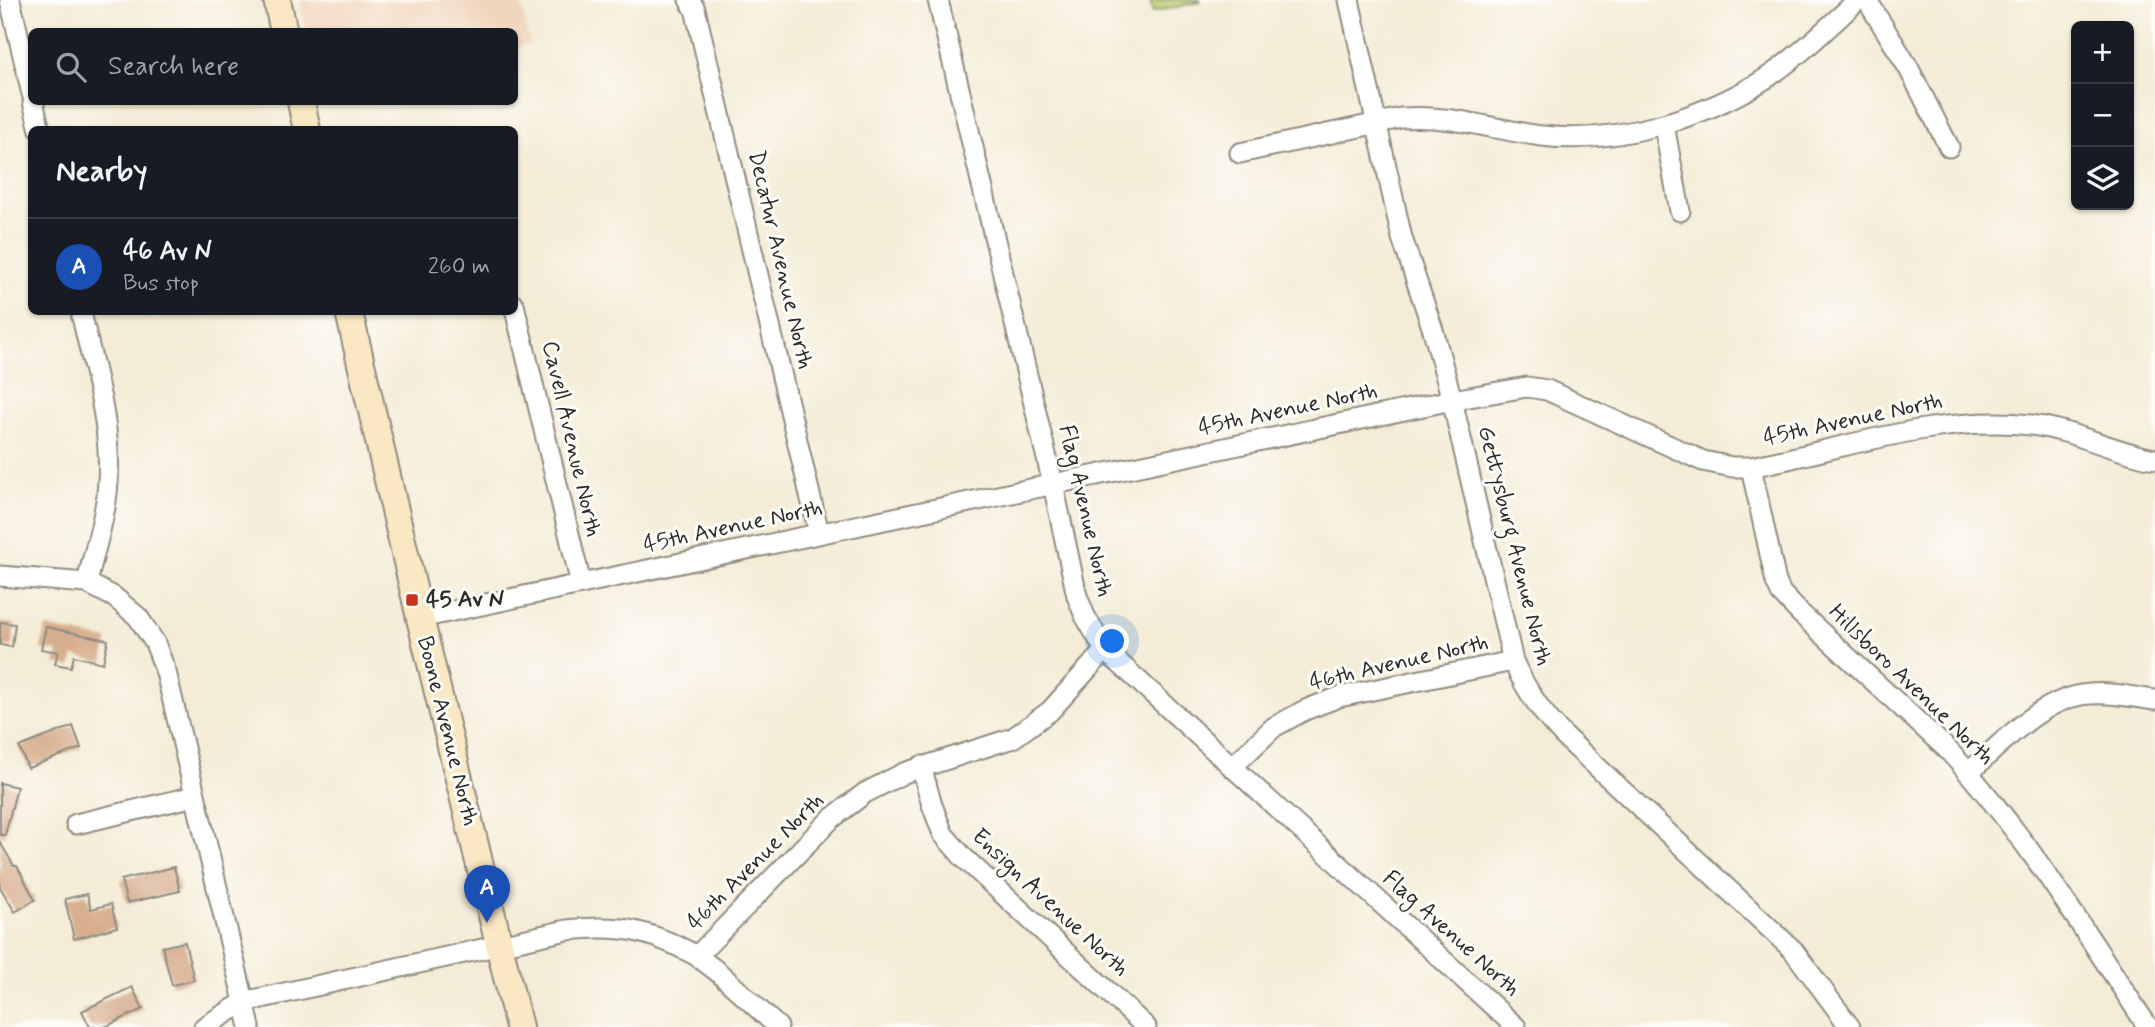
<!DOCTYPE html>
<html lang="en">
<head>
<meta charset="utf-8">
<style>
	body { margin:0; font-family:Mynerve,sans-serif; background:#20242c; color:#f1f3f6 }
	.controls { position:absolute; right:21px; top:21px; display:grid; overflow:hidden; border-radius:10px; box-shadow:0 2px 5px #0004 }
	.controls button { width:63px; height:63px; display:grid; place-items:center; padding:0; border:0; border-bottom:2px solid #363941; background:#171b24; color:#f1f3f6; font:35px sans-serif }
	.you { position:absolute; left:1113px; top:642px; width:24px; height:24px; margin:-18px; border:5px solid #fff; border-radius:50%; background:#1a73e8; box-shadow:0 0 0 10px #1a73e833 }
	.badge { display:grid; place-items:center; width:46px; height:46px; border-radius:50%; background:#b45309; color:#fff; font-size:23px; font-weight:700 }
	.pin { position:absolute; translate:-50% -58px; filter:drop-shadow(0 2px 4px #0008) }
	.pin::after { content:''; position:absolute; top:37px; width:24px; height:21px; background:inherit; clip-path:polygon(0 0,100% 0,50% 100%) }
	.list { margin:0; padding:0; list-style:none }
	h2 { display:flex; justify-content:space-between; align-items:center; height:91px; margin:0; padding:0 28px; font-size:30px }
	h2 small { font-size:23px; font-weight:400; color:#9ea1a6 }
	.list li { display:grid; grid-template-columns:46px 1fr auto; gap:21px; align-items:center; box-sizing:border-box; height:98px; padding:0 28px; border-top:2px solid #363941 }
	.list b { display:block; font-size:26px; white-space:nowrap }
	.list p { margin:0; font-size:23px; white-space:nowrap; color:#9ea1a6 }
	.list em { font-size:23px; font-style:normal; color:#9ea1a6 }
	.icon { flex:none; width:38px; height:38px; fill:none; stroke:currentColor; stroke-width:2; stroke-linecap:round; stroke-linejoin:round }
	.map { position:relative; flex:none; width:2155px; height:1027px; overflow:hidden }
	.search { position:absolute; background:#171b24; box-shadow:0 2px 5px #0004; left:28px; top:28px; width:490px; height:77px; display:flex; align-items:center; gap:18px; box-sizing:border-box; padding:0 24px; border-radius:10px; color:#9ea1a6; font-size:26px }
	.panel { position:absolute; background:#171b24; box-shadow:0 2px 5px #0004; left:28px; top:126px; width:490px; height:189px; border-radius:10px }
	.map>svg:first-child { display:block }
</style>
</head>
<body>
<div class="map">
<svg width="2155" height="1027" viewBox="0 0 2155 1027">
	<rect width="100%" height="100%" fill="#fdfcf7"/>
	<filter id="ink" filterUnits="userSpaceOnUse"><feTurbulence type="fractalNoise" baseFrequency=".0143" numOctaves="2"/><feDisplacementMap in="SourceGraphic" scale="14" xChannelSelector="R" yChannelSelector="G"/><feConvolveMatrix kernelMatrix="1 2 1 2 8 2 1 2 1" color-interpolation-filters="sRGB"/></filter>
	<filter id="wash" filterUnits="userSpaceOnUse"><feTurbulence type="fractalNoise" baseFrequency=".00686" numOctaves="4" result="noise"/><feDisplacementMap in="SourceGraphic" scale="28" xChannelSelector="R" yChannelSelector="G"/><feGaussianBlur stdDeviation="1.57" result="paint"/><feColorMatrix in="noise" values="0 0 0 0 0 0 0 0 0 0 0 0 0 0 0 0 0 1.4 0 .05"/><feComposite in="paint" operator="in"/></filter>
	<g filter="url(#wash)">
		<rect width="100%" height="100%" fill="#f4ecd7"/>
		<path fill="#f2d5bd" d="M299 0H520L530 44 515 48 514 32 306 31Z"/>
		<path fill="#b9cd70" stroke="#727c4e" stroke-width="2" d="M1150 0H1200V2L1153 12Z"/>
		<g id="blocks">
			<g fill="#d7af8f">
				<path d="M0 622 15 624 12 647 0 645Z"/>
				<path d="M46 627 108 640 103 663 74 656 71 667 55 664 58 652 41 649Z"/>
				<path d="M73 726 81 748 28 768 19 747Z"/>
				<path d="M0 783 17 787 5 835H0Z"/>
				<path d="M0 842 14 866H17L35 900 15 912 0 887Z"/>
				<path d="M174 867 180 891 127 903 121 880Z"/>
				<path d="M87 894 91 909 111 904 117 927 74 939 65 899Z"/>
				<path d="M185 942 194 980 172 985 162 947Z"/>
				<path d="M132 987 143 1009 105 1027H90L82 1011Z"/>
			</g>
		</g>
	</g>
	<g filter="url(#ink)">
		<use href="#blocks" fill-opacity="0" stroke="#908c81" stroke-width="2"/>
		<g fill="none" stroke-linecap="round" stroke-linejoin="round">
			<g stroke="#908c81" stroke-width="23">
				<g id="street">
					<path d="M10 0 32 94"/>
					<path d="M689 0 695 9 819 533"/>
					<path d="M938 0 1053 484 1077 596 1085 616 1105 650 1516 1027"/>
					<path d="M1349 0 1402 238 1433 330 1452 400 1513 661C1526 690 1541 713 1564 736L1793 950 1850 1027"/>
					<path d="M1867 0 1908 67 1949 147"/>
					<path d="M33 102 40 130"/>
					<path d="M1664 125 1680 211"/>
					<path d="M1240 153 1401 118C1450 114 1494 130 1542 136 1616 145 1703 118 1765 79 1798 57 1828 27 1858 0"/>
					<path d="M514 305 581 584"/>
					<path d="M81 312C93 367 112 425 108 482 106 517 94 550 87 583"/>
					<path d="M1751 467 1776 582 1781 593 1799 612 1947 749C2025 833 2085 932 2148 1027"/>
					<path d="M0 576 87 583 114 597 138 617 155 643 166 672 250 1027"/>
					<path d="M420 618 1452 400 1527 387 1547 390 1703 461 1732 467H1751L1774 462C1857 444 1946 415 2031 425 2074 430 2113 452 2155 459"/>
					<path d="M921 766 932 805 943 834 963 857 1146 1027"/>
					<path d="M1232 767 1274 727 1305 710 1339 697 1513 661"/>
					<path d="M1969 772C2003 743 2042 697 2090 694 2111 692 2134 697 2155 700"/>
					<path d="M76 824 195 796"/>
					<path d="M697 956 718 972 778 1027"/>
					<path d="M204 1027 244 1002 567 930C621 924 649 930 697 956L831 819 865 793 904 773 1013 738 1050 711 1105 650"/>
				</g>
			</g>
			<g stroke="#908c81" stroke-width="30">
				<g id="secondary">
					<path d="M277 0 284 32"/>
					<path d="M301 102 307 130"/>
					<path d="M349 312 420 618 519 1027"/>
				</g>
			</g>
			<use href="#street" stroke="#fff" stroke-width="19"/>
			<use href="#secondary" stroke="#fae7c3" stroke-width="26"/>
		</g>
	</g>
	<rect fill="#c8321e" stroke="#fdfcf7" stroke-width="2.5" x="405" y="593" width="14" height="14" rx="3.5"/>
	<g text-anchor="middle" dominant-baseline="central" stroke-width="6" stroke-linejoin="round" paint-order="stroke">
		<g font-size="23" fill="#2b2b2b" stroke="#fdfcf7">
			<text transform="translate(780 260) rotate(77)">Decatur Avenue North</text>
			<text transform="translate(1288 410) rotate(-12)">45th Avenue North</text>
			<text transform="translate(1853 420) rotate(-12)">45th Avenue North</text>
			<text transform="translate(571 439) rotate(77)">Cavell Avenue North</text>
			<text transform="translate(1085 511) rotate(77)">Flag Avenue North</text>
			<text transform="translate(733 527) rotate(-12)">45th Avenue North</text>
			<text transform="translate(1514 546) rotate(76)">Gettysburg Avenue North</text>
			<text transform="translate(1399 663) rotate(-13)">46th Avenue North</text>
			<text transform="translate(1911 685) rotate(44)">Hillsboro Avenue North</text>
			<text transform="translate(447 731) rotate(76)">Boone Avenue North</text>
			<text transform="translate(756 862) rotate(-45)">46th Avenue North</text>
			<text transform="translate(1050 903) rotate(43)">Ensign Avenue North</text>
			<text transform="translate(1451 934) rotate(42)">Flag Avenue North</text>
		</g>
		<g font-size="23" font-weight="bold" fill="#2b2b2b" stroke="#fdfcf7" text-anchor="start">
			<text x="426" y="600">45 Av N</text>
		</g>
	</g>
</svg>
<div class="controls">
<button>+</button>
<button>−</button>
<button><svg class="icon" aria-label="layers" viewBox="0 0 24 24"><path d="M12 4l9 5-9 5-9-5zM3 14l9 5 9-5"/></svg></button>
</div>
<div class="you"></div>
<div class="pin badge" style="left:487px;top:923px;background:#1a4fb4">A</div>
<div class="search"><svg class="icon" aria-label="search" viewBox="0 0 24 24"><circle cx="10" cy="10" r="6"/><path d="M15 15l6 6"/></svg>Search here</div>
<section class="panel">
<h2>Nearby<small></small></h2>
<ul class="list">
<li><span class="badge" style="background:#1a4fb4">A</span><div><b>46 Av N</b><p>Bus stop</p></div><em>260 m</em></li>
</ul>
</section>
</div>
</body>
</html>
